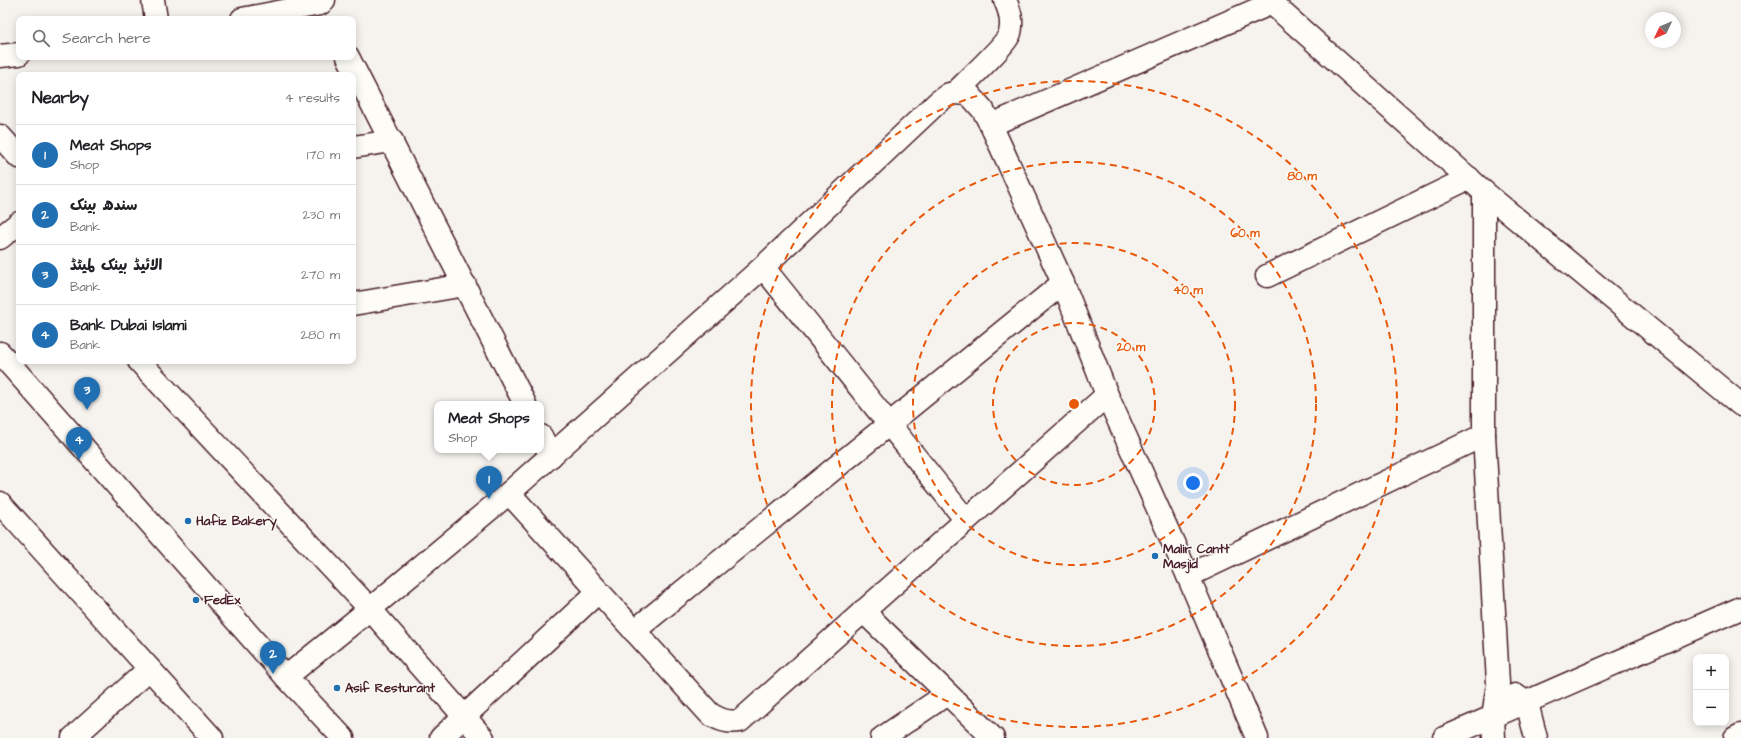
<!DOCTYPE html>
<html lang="en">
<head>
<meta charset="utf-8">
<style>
	body { margin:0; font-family:"Architects Daughter","Playpen Sans Arabic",sans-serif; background:#f2f2f2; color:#202124 }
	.controls { position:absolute; right:12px; bottom:12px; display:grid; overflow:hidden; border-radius:8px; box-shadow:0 2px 10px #0003 }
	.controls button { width:36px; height:36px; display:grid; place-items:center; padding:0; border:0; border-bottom:1px solid #e0e0e0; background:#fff; color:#202124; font:20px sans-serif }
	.compass { position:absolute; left:1645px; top:12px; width:36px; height:36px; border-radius:50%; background:#fff; box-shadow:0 2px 10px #0003; rotate:226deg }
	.you { position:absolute; left:1193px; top:483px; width:14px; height:14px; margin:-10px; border:3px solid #fff; border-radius:50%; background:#1a73e8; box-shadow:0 0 0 6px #1a73e833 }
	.badge { display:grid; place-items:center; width:26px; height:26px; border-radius:50%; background:#1f6fb2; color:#fff; font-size:13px; font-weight:700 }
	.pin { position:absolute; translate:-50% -33px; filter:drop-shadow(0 1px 2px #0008) }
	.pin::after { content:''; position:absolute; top:21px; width:14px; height:12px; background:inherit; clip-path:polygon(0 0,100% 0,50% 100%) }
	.popup { position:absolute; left:434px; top:401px; width:110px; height:52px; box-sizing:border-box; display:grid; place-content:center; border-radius:8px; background:#fff; filter:drop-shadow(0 1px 3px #0005); font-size:13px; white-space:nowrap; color:#757577 }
	.popup b { font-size:15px; color:#202124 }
	.popup::after { content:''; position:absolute; left:50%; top:100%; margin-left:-8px; border:8px solid transparent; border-top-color:#fff }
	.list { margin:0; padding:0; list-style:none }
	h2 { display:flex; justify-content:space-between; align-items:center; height:52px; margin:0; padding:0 16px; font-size:17px }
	h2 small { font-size:13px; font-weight:400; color:#757577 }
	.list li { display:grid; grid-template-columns:26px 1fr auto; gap:12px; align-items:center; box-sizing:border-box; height:60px; padding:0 16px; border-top:1px solid #e0e0e0 }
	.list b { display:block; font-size:15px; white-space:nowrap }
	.list p { margin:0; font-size:13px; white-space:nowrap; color:#757577 }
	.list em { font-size:13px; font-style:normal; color:#757577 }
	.icon { flex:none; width:22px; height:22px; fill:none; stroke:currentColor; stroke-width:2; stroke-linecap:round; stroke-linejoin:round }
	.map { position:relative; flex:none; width:1741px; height:738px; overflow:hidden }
	.search { position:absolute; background:#fff; box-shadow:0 2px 10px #0003; left:16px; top:16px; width:340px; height:44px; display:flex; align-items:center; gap:10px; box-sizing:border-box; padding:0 14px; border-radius:8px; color:#757577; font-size:15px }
	.panel { position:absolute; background:#fff; box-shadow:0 2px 10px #0003; left:16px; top:72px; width:340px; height:292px; border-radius:8px }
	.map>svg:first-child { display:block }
</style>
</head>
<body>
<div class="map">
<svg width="1741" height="738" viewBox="0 0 1741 738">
	<rect width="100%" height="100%" fill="#f6f3ef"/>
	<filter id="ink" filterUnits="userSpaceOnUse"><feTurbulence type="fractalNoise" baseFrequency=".025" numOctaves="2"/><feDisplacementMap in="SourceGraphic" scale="8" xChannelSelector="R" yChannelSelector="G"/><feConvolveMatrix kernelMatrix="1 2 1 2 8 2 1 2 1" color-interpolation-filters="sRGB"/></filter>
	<g filter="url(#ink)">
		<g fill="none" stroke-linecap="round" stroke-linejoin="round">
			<g stroke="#4a1f2b" stroke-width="25">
				<g id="minor">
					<path d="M153 0 156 19"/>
					<path d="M1268 0 1484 192 1741 405"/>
					<path d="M242 19 320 4 324 0"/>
					<path d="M0 56 19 54"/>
					<path d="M348 57 525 404"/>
					<path d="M955 93C965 83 1007 44 1010 33 1013 21 1010 11 1005 0"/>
					<path d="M991 125 1272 3"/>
					<path d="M0 136 19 157"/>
					<path d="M353 147 392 141"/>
					<path d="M1484 192V435L1498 683 1493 717 1494 738"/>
					<path d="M0 238 19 223"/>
					<path d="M763 267 966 520"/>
					<path d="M1267 276 1469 178"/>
					<path d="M353 304 465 285"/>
					<path d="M0 353 286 677 343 738"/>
					<path d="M139 361 370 609 483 738"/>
					<path d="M541 436 551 456"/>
					<path d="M509 493 710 714C720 720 728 723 740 721L1107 395"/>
					<path d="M0 503 212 738"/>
					<path d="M1188 576 1484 435"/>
					<path d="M863 611 993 738"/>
					<path d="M634 631 1063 283"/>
					<path d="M286 677 370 609 509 493 763 267 938 102 949 94 955 93 969 94 983 110 991 125 1063 283 1107 395 1188 576 1257 738"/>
					<path d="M1515 695 1527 703 1536 738"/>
					<path d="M73 738 149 669"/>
					<path d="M441 738 598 592"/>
					<path d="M882 738 947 694"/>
					<path d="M1444 738 1741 608"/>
				</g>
			</g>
			<g stroke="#4a1f2b" stroke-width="25">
				<path id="secondary" d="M1735 738 1741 735"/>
			</g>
			<use href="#minor" stroke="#fdfcf7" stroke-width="22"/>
			<use href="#secondary" stroke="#fdfcf7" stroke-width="22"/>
		</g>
	</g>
	<g fill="none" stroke="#e8590c" stroke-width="2" stroke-dasharray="7 5">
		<circle cx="1074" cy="404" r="81"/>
		<circle cx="1074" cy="404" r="161"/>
		<circle cx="1074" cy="404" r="242"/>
		<circle cx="1074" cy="404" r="323"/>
	</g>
	<g fill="#1f6fb2" stroke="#fdfcf7" stroke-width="1.5">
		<circle cx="188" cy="521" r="4"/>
		<circle cx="1155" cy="556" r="4"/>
		<circle cx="196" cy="600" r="4"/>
		<circle cx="337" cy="688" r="4"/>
	</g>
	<g text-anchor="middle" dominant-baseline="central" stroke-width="3" stroke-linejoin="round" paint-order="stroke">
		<g font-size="13" font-weight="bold" fill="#4a1f2b" stroke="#fdfcf7" text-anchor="start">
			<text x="196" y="521">Hafiz Bakery</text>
			<text x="1163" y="549">Malir Cantt<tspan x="1163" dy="15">Masjid</tspan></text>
			<text x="204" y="600">FedEx</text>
			<text x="345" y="688">Asif Resturant</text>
		</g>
	</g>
	<circle cx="1074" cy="404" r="6" fill="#e8590c" stroke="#fdfcf7" stroke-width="2"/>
	<g font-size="12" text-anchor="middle" font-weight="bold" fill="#e8590c" stroke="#fdfcf7" stroke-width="3" stroke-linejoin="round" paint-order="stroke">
		<text x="1302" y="180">80 m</text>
		<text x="1245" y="237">60 m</text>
		<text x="1188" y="294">40 m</text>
		<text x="1131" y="351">20 m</text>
	</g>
</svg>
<div class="controls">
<button>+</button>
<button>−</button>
</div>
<svg class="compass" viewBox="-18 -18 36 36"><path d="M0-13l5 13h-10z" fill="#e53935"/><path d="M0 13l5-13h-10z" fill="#757577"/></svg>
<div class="you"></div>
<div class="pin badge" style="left:489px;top:499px">1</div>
<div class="popup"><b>Meat Shops</b>Shop</div>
<div class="pin badge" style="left:273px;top:674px">2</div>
<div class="pin badge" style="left:87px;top:410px">3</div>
<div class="pin badge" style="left:79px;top:460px">4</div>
<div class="search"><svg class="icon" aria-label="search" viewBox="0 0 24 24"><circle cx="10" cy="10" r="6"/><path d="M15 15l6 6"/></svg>Search here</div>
<section class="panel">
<h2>Nearby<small>4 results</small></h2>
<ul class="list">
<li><span class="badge">1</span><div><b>Meat Shops</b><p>Shop</p></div><em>170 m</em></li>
<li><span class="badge">2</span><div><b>سندھ بینک</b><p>Bank</p></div><em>230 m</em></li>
<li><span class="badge">3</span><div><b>الائیڈ بینک لمیٹڈ</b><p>Bank</p></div><em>270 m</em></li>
<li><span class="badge">4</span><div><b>Bank Dubai Islami</b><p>Bank</p></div><em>280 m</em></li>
</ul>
</section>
</div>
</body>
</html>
